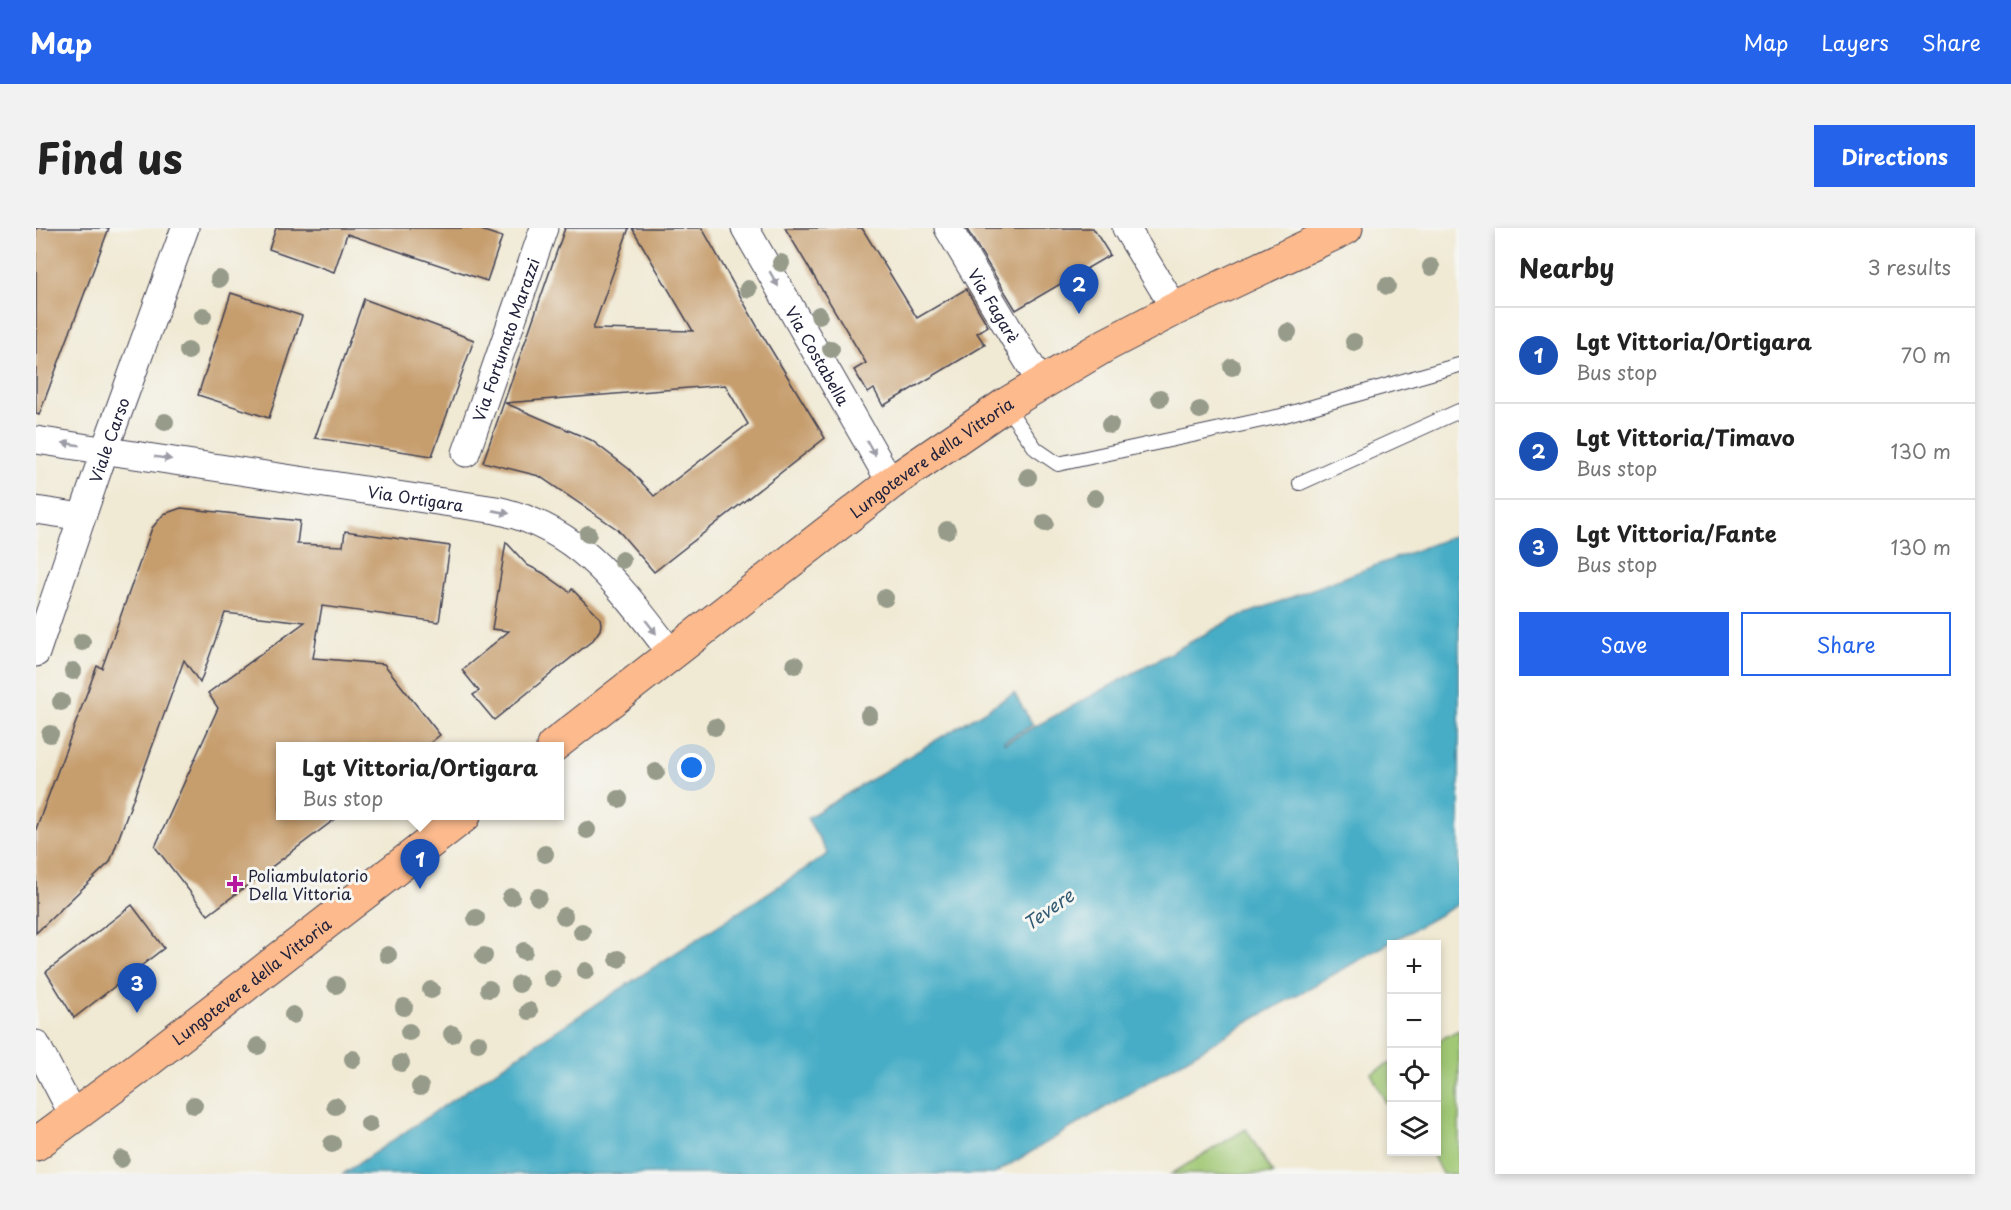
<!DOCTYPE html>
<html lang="en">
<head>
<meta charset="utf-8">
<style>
	body { margin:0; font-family:"Playpen Sans",sans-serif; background:#f2f2f2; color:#222 }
	.controls { position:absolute; right:18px; bottom:18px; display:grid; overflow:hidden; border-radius:0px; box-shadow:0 3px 9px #0003 }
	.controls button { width:54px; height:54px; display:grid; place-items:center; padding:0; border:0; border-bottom:2px solid #e0e0e0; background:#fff; color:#222; font:30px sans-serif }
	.you { position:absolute; left:656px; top:540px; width:21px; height:21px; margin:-15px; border:4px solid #fff; border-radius:50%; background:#1a73e8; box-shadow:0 0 0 9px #1a73e833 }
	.badge { display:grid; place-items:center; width:39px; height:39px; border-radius:50%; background:#2563eb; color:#fff; font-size:20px; font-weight:700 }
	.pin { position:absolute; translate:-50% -50px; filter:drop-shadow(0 2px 3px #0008) }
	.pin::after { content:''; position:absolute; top:32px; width:21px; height:18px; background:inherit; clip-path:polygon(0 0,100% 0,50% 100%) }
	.popup { position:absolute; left:240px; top:514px; width:288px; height:78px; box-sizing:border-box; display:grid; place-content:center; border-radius:0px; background:#fff; filter:drop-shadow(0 2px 4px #0005); font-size:20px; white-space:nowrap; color:#767676 }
	.popup b { font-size:22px; color:#222 }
	.popup::after { content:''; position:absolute; left:50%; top:100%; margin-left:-12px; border:12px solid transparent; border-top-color:#fff }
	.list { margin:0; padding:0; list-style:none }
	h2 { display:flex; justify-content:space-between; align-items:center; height:78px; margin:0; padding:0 24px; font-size:26px }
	h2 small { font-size:20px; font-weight:400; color:#767676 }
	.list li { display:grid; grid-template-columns:39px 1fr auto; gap:18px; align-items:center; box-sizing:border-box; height:96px; padding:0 24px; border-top:2px solid #e0e0e0 }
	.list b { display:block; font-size:22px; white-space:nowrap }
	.list p { margin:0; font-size:20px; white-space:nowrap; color:#767676 }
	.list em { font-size:20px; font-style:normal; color:#767676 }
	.actions { display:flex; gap:12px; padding:18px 24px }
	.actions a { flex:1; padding:14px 0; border:2px solid #2563eb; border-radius:0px; text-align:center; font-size:21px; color:#2563eb }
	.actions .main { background:#2563eb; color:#fff }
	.icon { flex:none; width:33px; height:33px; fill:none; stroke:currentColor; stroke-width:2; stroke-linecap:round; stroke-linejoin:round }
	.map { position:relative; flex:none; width:1423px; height:946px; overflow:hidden; border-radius:0px }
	header { display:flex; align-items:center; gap:36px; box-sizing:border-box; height:84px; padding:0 30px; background:#2563eb; color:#fff }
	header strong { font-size:28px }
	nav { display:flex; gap:33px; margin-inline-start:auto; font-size:21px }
	.intro { display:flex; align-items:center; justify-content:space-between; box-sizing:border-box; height:144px; padding:0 36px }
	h1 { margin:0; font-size:42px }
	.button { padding:15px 27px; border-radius:0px; background:#2563eb; color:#fff; font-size:21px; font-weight:700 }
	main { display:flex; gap:36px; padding:0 36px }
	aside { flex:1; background:#fff; border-radius:0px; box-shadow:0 3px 9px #0003 }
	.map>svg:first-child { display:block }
</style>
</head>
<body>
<header>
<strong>Map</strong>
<nav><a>Map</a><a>Layers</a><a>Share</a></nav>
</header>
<div class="intro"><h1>Find us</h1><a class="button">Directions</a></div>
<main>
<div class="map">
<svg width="1423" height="946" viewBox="0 0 1423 946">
	<rect width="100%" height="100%" fill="#f6f6f2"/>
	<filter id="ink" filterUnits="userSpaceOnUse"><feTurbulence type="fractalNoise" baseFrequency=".0167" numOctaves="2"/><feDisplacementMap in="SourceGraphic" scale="12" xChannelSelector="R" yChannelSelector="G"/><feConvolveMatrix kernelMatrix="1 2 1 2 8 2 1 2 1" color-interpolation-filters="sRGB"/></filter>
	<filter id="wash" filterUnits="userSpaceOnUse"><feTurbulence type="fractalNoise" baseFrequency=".008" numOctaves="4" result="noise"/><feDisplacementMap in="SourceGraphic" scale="24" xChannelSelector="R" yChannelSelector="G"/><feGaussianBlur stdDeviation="1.35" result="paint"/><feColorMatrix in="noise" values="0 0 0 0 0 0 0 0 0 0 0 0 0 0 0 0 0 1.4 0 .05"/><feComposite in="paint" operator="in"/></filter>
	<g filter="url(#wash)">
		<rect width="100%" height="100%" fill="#f0e9d3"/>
		<g fill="#a0c874" stroke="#617558" stroke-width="1.5">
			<path d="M1423 802V946H1406L1395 924H1400L1401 813Z"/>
			<path d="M1355 835V885L1335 845Z"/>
			<path d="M1210 901 1237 946H1135Z"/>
		</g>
		<path fill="#46adc6" stroke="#346880" stroke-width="1.5" d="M1423 306V676L1202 800 958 946H307L495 819 792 626 771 590 978 465 997 497 968 513 969 515 1197 391Z"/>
		<g id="blocks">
			<g fill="#c69d6d" fill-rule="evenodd">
				<path d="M0 0H73L3 187 0 186Z"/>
				<path d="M240 0H439L466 9 451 53 311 6 298 44 233 21Z"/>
				<path d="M529 0H593L557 101 657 103 596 0H666L725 105 789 210 618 344 581 301 503 248 447 234ZM689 157 712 196 618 268 593 241 555 212 469 175Z"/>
				<path d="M749 0H826L881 90 930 61 952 98 941 105 949 117 847 178 838 161 832 165 818 142 830 135Z"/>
				<path d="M930 0H1057L1074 27 980 82Z"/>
				<path d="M195 65 266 88 233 190 162 167Z"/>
				<path d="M328 71 438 112 396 228 279 210Z"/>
				<path d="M145 280 264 293 261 316 307 318 309 303 414 318 403 394 286 378 277 430 348 436 404 507 389 519H244V588H303L172 687 119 619 182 480 172 465 269 394 189 385 164 455 148 432 74 634 0 705V601L61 438 66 440 116 300 128 286Z"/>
				<path d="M470 314 491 337 507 345 534 364 536 361 564 390 565 396 564 402 557 412 458 492 437 467 443 463 426 442 473 403 456 401Z"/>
				<path d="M96 677 128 720 38 790 10 744Z"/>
			</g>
		</g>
	</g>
	<g filter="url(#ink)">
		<use href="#blocks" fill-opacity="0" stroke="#414052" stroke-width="1.5"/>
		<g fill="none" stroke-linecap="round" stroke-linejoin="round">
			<g stroke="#414052" stroke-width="16">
				<g id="lane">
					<path d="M969 177 1000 221 1022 236 1245 188 1423 137"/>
					<path d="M1264 255 1423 183"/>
				</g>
			</g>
			<g stroke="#414052" stroke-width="29">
				<g id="street">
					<path id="s1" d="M709 0 855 255"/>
					<path id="s2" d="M912 0 1005 155"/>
					<path d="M1090 0 1139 81"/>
					<path id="s3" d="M0 212 460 282C545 300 586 362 636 426"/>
					<path id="s4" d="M430 225 508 0"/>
					<path d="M0 282 46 289"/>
					<path id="s5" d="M0 425 69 221 149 0"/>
					<path d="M0 816 38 889"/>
				</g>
			</g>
			<g stroke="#414052" stroke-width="35">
				<g id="primary">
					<path id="s6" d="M517 518 855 255 969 177 1070 117 1139 81 1310 0"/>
					<path id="s7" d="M0 916 96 845 428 588"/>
				</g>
			</g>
			<use href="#lane" stroke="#fff" stroke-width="14"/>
			<use href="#street" stroke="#fff" stroke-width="27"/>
			<use href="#primary" stroke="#fcba8d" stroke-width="33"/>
		</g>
		<g fill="#979b8a">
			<circle cx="745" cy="35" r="9"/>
			<circle cx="1395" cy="39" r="9"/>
			<circle cx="183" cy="51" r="9"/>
			<circle cx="1351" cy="58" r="9"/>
			<circle cx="712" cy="61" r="9"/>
			<circle cx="783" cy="87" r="9"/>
			<circle cx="167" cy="88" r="9"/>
			<circle cx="1252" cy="104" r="9"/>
			<circle cx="1318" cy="114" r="9"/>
			<circle cx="795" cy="121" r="9"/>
			<circle cx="152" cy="123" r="9"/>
			<circle cx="1196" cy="139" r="9"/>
			<circle cx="1124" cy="170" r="9"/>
			<circle cx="1164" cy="182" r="9"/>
			<circle cx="129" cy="194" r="9"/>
			<circle cx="1074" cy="197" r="9"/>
			<circle cx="992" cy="249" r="9"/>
			<circle cx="1059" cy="270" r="9"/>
			<circle cx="1009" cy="295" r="9"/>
			<circle cx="911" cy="302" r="9"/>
			<circle cx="552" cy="306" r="9"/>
			<circle cx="586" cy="332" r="9"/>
			<circle cx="849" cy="370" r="9"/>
			<circle cx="46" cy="414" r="9"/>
			<circle cx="759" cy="437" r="9"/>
			<circle cx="37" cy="443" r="9"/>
			<circle cx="25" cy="474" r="9"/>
			<circle cx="833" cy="487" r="9"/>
			<circle cx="679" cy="499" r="9"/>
			<circle cx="14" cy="506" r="9"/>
			<circle cx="620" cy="544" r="9"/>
			<circle cx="583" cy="571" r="9"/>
			<circle cx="551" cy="602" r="9"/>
			<circle cx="509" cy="626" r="9"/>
			<circle cx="475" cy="669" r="9"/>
			<circle cx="502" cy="669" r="9"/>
			<circle cx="528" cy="688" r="9"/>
			<circle cx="440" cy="690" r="9"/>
			<circle cx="546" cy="704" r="9"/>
			<circle cx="488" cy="723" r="9"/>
			<circle cx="352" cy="727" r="9"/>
			<circle cx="448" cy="728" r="9"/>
			<circle cx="582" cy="731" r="9"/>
			<circle cx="550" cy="743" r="9"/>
			<circle cx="516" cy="750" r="9"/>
			<circle cx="483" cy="756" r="9"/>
			<circle cx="300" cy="757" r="9"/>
			<circle cx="453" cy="761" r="9"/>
			<circle cx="395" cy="762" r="9"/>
			<circle cx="368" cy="779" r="9"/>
			<circle cx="493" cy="783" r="9"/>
			<circle cx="257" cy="787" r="9"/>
			<circle cx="373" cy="804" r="9"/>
			<circle cx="416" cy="806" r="9"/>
			<circle cx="442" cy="815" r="9"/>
			<circle cx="222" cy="818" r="9"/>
			<circle cx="317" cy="831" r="9"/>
			<circle cx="365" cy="835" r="9"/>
			<circle cx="384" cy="859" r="9"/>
			<circle cx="158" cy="877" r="9"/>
			<circle cx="299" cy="878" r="9"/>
			<circle cx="333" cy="896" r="9"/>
			<circle cx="296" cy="916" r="9"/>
			<circle cx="85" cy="931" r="9"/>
		</g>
		<defs><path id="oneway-solid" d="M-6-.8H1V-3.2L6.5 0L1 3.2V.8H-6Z" transform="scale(1.5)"/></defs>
		<g fill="#9c9ca7">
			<use href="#oneway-solid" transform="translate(738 51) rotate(60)"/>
			<use href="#oneway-solid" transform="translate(35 216) rotate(-172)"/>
			<use href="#oneway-solid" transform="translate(835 220) rotate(60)"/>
			<use href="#oneway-solid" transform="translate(127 230) rotate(9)"/>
			<use href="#oneway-solid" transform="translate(465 284) rotate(11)"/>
			<use href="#oneway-solid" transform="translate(615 399) rotate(52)"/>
		</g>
	</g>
	<path fill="#b5179e" stroke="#f6f6f2" stroke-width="2" d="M196 647h6v6h6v6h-6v6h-6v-6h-6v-6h6z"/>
	<g text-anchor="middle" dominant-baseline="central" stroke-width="6" stroke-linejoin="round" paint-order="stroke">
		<g font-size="16" fill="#22223b" stroke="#f6f6f2">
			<text stroke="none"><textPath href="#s2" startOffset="90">Via Fagarè</textPath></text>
			<text stroke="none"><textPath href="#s4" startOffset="120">Via Fortunato Marazzi</textPath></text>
			<text stroke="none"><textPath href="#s1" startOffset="147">Via Costabella</textPath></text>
			<text stroke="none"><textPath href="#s5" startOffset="225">Viale Carso</textPath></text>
			<text stroke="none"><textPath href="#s6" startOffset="476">Lungotevere della Vittoria</textPath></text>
			<text stroke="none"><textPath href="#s3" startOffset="384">Via Ortigara</textPath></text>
			<text stroke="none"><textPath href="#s7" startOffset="270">Lungotevere della Vittoria</textPath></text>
		</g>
		<g font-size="16" fill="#22223b" stroke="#f6f6f2" text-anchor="start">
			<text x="212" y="647">Poliambulatorio<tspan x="212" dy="18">Della Vittoria</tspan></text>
		</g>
		<g font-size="18" font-style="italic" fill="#305a73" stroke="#f6f6f2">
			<text transform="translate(1012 681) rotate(-35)">Tevere</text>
		</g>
	</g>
</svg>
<div class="controls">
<button>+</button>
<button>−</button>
<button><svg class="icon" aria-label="locate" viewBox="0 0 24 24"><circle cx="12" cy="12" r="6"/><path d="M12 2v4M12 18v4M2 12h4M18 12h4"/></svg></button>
<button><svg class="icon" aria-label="layers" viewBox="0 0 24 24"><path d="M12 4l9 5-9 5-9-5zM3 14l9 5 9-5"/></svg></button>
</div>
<div class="you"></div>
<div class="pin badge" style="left:384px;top:661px;background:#1a4fb4">1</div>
<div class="popup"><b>Lgt Vittoria/Ortigara</b>Bus stop</div>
<div class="pin badge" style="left:1043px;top:86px;background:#1a4fb4">2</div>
<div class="pin badge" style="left:101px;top:785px;background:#1a4fb4">3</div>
</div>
<aside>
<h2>Nearby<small>3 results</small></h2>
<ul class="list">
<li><span class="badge" style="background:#1a4fb4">1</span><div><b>Lgt Vittoria/Ortigara</b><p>Bus stop</p></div><em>70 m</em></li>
<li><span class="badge" style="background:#1a4fb4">2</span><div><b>Lgt Vittoria/Timavo</b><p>Bus stop</p></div><em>130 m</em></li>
<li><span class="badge" style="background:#1a4fb4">3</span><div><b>Lgt Vittoria/Fante</b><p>Bus stop</p></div><em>130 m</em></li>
</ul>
<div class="actions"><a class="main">Save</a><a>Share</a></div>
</aside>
</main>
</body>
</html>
